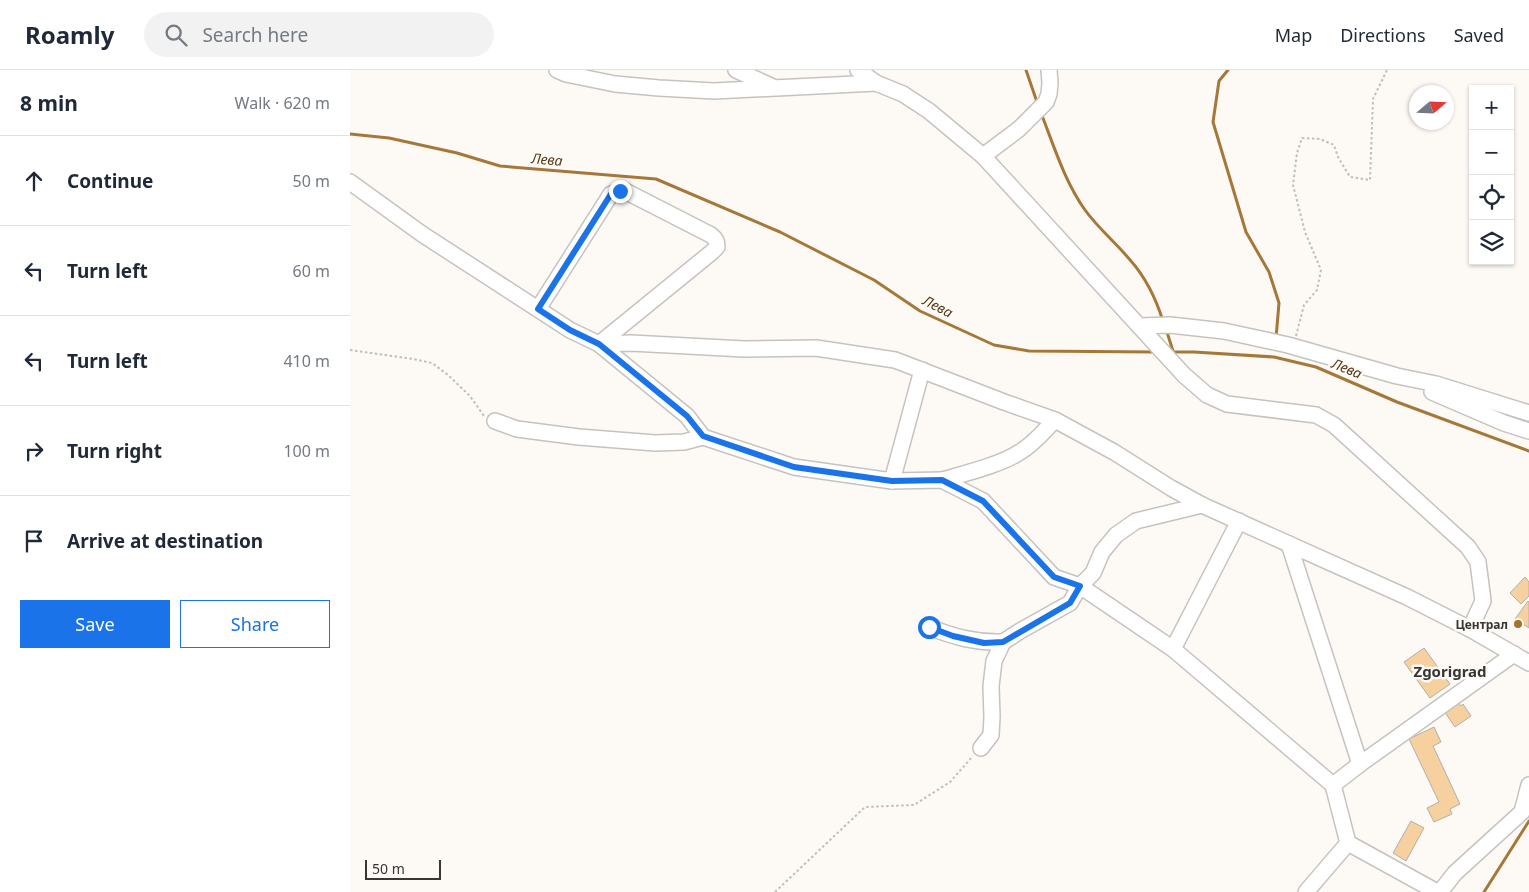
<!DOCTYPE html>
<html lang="en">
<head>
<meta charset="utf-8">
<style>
	body { margin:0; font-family:"Noto Sans",sans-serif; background:#f2f2f3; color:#1f2937 }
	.controls { position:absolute; right:15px; top:15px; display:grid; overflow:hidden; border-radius:0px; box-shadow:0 1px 4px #0004 }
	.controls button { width:45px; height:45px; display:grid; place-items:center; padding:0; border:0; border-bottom:1px solid #e0e1e3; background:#fff; color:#1f2937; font:25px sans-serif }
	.compass { position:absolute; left:1059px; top:15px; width:45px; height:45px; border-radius:50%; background:#fff; box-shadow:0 1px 4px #0004; rotate:71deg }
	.scale { position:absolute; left:15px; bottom:12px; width:76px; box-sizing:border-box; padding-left:5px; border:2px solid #373634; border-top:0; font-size:14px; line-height:18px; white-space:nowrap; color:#373634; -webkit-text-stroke:4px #fdfaf6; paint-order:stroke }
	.stop { position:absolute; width:15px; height:15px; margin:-11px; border:4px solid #1a73e8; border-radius:50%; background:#fff }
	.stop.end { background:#1a73e8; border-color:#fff; box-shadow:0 1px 5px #0008 }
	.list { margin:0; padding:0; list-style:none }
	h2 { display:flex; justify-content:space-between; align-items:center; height:65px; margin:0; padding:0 20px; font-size:21px }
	h2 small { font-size:16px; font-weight:400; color:#747a83 }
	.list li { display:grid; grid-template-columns:32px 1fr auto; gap:15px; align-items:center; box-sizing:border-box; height:90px; padding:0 20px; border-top:1px solid #e0e1e3 }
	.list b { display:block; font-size:19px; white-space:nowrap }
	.list em { font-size:16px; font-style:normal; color:#747a83 }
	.actions { display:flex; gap:10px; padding:15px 20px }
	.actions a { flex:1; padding:11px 0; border:1px solid #1a73e8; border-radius:0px; text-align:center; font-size:18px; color:#1a73e8 }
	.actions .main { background:#1a73e8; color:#fff }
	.icon { flex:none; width:28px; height:28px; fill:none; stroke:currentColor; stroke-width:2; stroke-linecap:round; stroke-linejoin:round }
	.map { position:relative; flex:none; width:1179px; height:822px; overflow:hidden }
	header { display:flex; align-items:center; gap:30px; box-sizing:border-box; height:70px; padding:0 25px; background:#fff; border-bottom:1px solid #e0e1e3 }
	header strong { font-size:24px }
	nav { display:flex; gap:28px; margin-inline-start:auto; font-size:18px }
	.search { width:350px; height:45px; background:#f2f2f3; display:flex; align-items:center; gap:12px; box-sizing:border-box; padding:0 18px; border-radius:28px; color:#747a83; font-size:19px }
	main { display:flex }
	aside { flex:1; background:#fff }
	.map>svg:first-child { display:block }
</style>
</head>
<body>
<header>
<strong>Roamly</strong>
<div class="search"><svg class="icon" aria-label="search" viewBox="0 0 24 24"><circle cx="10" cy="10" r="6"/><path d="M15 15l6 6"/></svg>Search here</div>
<nav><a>Map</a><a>Directions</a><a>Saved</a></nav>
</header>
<main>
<aside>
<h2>8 min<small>Walk · 620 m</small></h2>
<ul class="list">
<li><svg class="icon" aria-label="ahead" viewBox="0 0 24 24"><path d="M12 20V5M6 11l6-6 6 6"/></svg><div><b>Continue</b></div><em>50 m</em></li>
<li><svg class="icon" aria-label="left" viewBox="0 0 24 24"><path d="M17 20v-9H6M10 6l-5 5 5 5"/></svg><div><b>Turn left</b></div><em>60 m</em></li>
<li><svg class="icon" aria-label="left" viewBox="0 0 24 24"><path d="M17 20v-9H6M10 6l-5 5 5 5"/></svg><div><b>Turn left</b></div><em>410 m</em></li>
<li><svg class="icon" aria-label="right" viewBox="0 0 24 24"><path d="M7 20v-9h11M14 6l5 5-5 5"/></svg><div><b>Turn right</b></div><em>100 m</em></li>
<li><svg class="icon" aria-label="arrive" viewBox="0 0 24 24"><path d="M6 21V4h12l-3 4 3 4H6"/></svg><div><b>Arrive at destination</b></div></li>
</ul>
<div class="actions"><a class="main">Save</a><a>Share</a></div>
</aside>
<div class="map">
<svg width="1179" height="822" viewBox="0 0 1179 822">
	<rect width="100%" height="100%" fill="#fdfaf6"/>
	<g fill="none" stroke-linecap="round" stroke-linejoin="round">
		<g stroke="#a5783a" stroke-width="3">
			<path d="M676 0 688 35"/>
			<path d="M878 0 869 11 863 52 896 162 919 202 929 233 926 268"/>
			<path d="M691 43C704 76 714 110 735 140 748 158 766 173 781 191 796 208 806 229 813 251"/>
			<path d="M0 64 39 68 107 83 150 96 306 109 430 162 524 210 570 241 644 275 679 281 805 282"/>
			<path d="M816 259 823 281"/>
			<path d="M819 282H844L924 287 966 297 1047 332 1179 381"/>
			<path d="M1134 822 1179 751"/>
		</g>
	</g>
	<g fill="#f7d0a0" stroke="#b2afab">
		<path d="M1175 507 1179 512V526L1171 534 1160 523Z"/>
		<path d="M1178 531 1179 532V558L1165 549Z"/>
		<path d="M1074 578 1100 614 1080 628 1054 592Z"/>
		<path d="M1107 631 1111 636 1113 634 1121 646 1105 657 1094 641Z"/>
		<path d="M1084 657 1091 672 1083 676 1110 734 1100 739 1102 744 1084 752 1077 738 1089 732 1059 669Z"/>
		<path d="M1061 751 1074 758 1056 791 1043 783Z"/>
	</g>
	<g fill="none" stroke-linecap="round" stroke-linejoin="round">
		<g stroke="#c6c3bf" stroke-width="18">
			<g id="minor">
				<path d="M207 0 216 4 265 14 309 18 364 21 526 13 553 24 579 41 633 86 834 305 857 325 877 334 966 345 984 355 1118 477 1128 492 1133 531 1120 559"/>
				<path d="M386 0 423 17"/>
				<path d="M508 0 526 13"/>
				<path d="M633 86 669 59 696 32 699 24 700 13 699 0"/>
				<path d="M0 112 72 164 220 260 249 274 281 273 394 279 466 278 545 290 654 332 705 350 764 382 821 418 852 435 1057 527 1120 559 1179 593"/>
				<path d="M188 239 261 124 270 121H275L361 165C366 169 367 171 367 177L362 182 249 274 337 346 353 367 444 397 542 411 592 410 633 431 704 507 730 516 823 579 983 715"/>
				<path d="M789 256 820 255 874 261 938 275 1047 306 1086 314 1179 343"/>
				<path d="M1082 322 1154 353 1179 361"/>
				<path d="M145 351 167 359 229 367 305 373 334 372 353 367"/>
				<path d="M592 410C616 403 650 395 670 382 684 374 694 361 705 350"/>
				<path d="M542 411 572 300"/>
				<path d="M939 474 1010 694"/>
				<path d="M579 557C604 567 626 573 653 572"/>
				<path d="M823 579 889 451"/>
				<path d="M631 678 641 665 642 647 641 616 644 591 653 572 670 561 720 533 730 516 743 503 752 482 766 465 786 451 852 435"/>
				<path d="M998 773 1087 822"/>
				<path d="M956 822 998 773 983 715 1010 694 1164 584"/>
				<path d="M1090 822 1105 803 1172 742 1179 715"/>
			</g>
		</g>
		<g stroke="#c0bebb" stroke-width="2" stroke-dasharray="2.5 2.5" stroke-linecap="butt">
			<path d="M946 266 954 235 967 220 971 200 955 162 943 115 947 83 952 68 970 69 984 75 988 87 1000 107 1020 110 1023 29 1037 0"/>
			<path d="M0 280 63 289 82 293 98 305 120 326 134 346"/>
			<path d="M425 822 515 737 564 735 600 712 623 686"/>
		</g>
		<use href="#minor" stroke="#fff" stroke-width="15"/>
	</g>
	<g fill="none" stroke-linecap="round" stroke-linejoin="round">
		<path stroke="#1a73e8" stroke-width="6" d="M270 121 261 124 188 239 220 260 249 274 337 346 353 366 444 397 542 411 592 410 633 431 704 507 730 516 720 533 653 572 634 573 603 566 579 557"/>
	</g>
	<circle fill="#a57229" stroke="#fdfaf6" stroke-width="2" cx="1168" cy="554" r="5"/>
	<g text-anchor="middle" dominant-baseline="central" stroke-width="5" stroke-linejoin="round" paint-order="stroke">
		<g font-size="12" font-weight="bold" fill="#373634" stroke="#fdfaf6" text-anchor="end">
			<text x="1158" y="554">Централ</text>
		</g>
		<g font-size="14" font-style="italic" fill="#553b17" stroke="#fdfaf6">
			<text transform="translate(197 89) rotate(5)">Лева</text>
			<text transform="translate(588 236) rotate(27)">Лева</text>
			<text transform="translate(997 298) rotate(22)">Лева</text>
		</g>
		<g font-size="15" font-weight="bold" fill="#373634" stroke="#fdfaf6">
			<text x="1100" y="601">Zgorigrad</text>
		</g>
	</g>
</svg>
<div class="controls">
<button>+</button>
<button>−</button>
<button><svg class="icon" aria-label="locate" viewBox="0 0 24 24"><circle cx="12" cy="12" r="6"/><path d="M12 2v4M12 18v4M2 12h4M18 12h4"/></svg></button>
<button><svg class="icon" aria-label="layers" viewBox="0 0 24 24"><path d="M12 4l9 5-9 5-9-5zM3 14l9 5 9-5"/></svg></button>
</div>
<svg class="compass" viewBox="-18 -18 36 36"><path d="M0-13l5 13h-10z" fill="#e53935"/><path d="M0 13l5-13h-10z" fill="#747a83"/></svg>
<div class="scale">50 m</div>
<div class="stop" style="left:579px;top:557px"></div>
<div class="stop end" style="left:270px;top:121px"></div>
</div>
</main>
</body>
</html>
